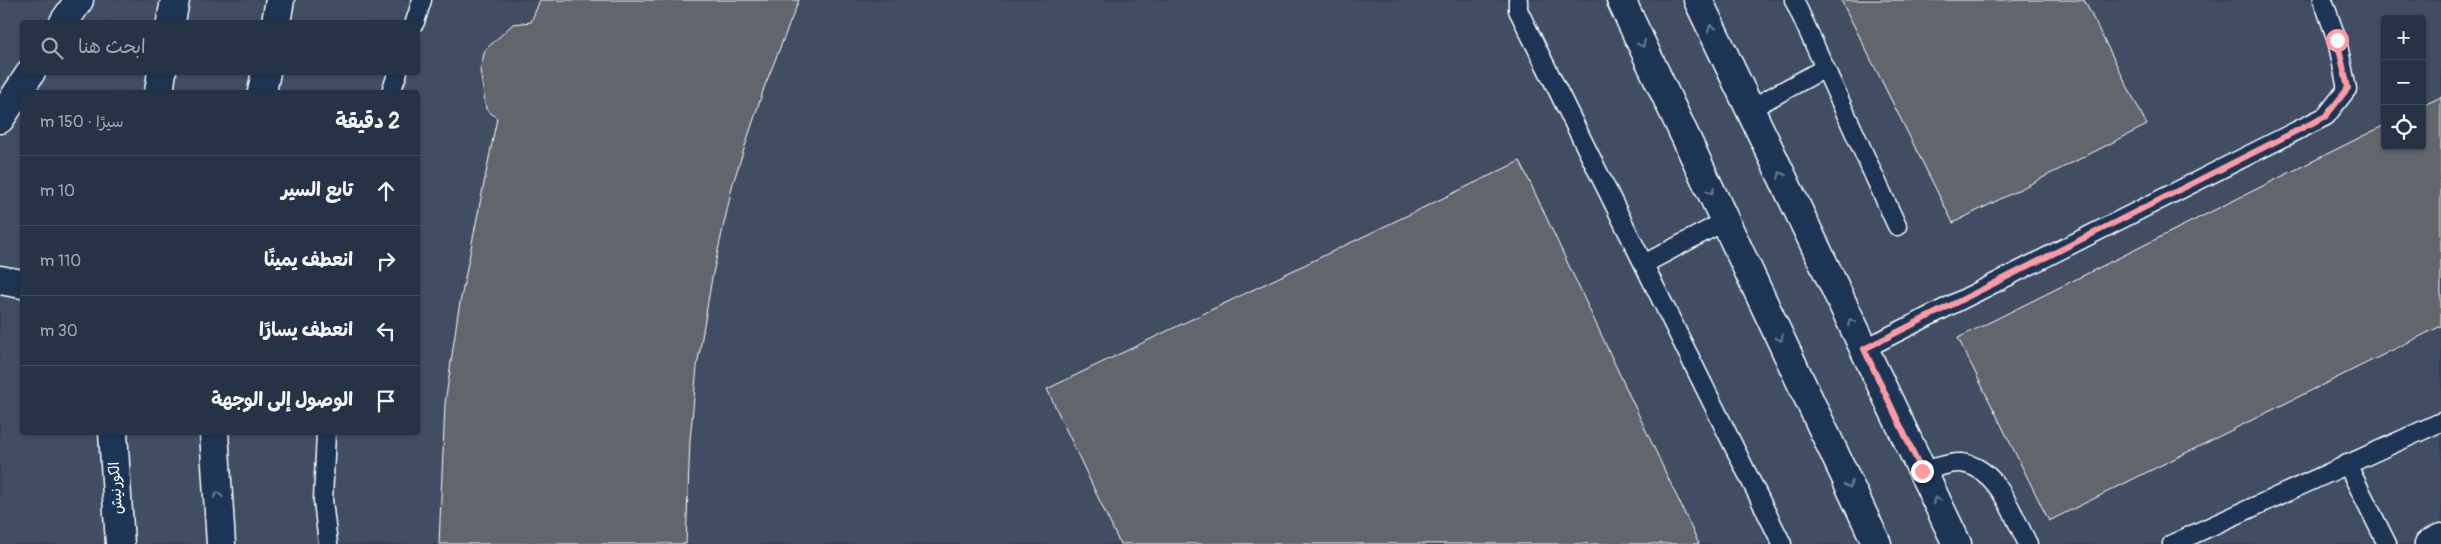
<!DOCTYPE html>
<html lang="ar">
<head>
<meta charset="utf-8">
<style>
	body { margin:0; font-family:Pangolin,"Playpen Sans Arabic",sans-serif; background:#323f51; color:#f1f3f6; direction:rtl }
	.controls { position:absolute; right:15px; top:15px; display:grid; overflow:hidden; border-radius:5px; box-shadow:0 1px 4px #0004 }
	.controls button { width:45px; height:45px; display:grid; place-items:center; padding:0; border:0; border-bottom:1px solid #424e5f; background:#263346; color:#f1f3f6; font:25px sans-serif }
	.stop { position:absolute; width:15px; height:15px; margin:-11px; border:4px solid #ff9aa2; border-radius:50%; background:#fff }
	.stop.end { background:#ff9aa2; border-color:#fff; box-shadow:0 1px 5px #0008 }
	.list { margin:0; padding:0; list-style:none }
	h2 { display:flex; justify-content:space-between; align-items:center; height:65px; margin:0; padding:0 20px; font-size:21px }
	h2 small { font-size:16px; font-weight:400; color:#a4aab3 }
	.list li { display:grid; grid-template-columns:32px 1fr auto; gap:15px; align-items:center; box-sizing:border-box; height:70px; padding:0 20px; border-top:1px solid #424e5f }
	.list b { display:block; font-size:19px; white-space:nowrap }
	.list em { font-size:16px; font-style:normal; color:#a4aab3 }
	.icon { flex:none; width:28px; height:28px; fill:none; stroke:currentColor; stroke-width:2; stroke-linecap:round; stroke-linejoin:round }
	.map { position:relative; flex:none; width:2441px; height:544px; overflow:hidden; direction:ltr }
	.search { position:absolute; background:#263346; box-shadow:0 1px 4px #0004; left:20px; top:20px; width:400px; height:55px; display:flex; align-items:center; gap:12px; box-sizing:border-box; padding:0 18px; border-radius:5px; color:#a4aab3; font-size:19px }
	.panel { position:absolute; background:#263346; box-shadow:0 1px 4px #0004; left:20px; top:90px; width:400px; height:345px; border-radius:5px; direction:rtl }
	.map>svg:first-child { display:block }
</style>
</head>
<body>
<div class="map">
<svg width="2441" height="544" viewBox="0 0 2441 544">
	<rect width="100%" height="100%" fill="#32445d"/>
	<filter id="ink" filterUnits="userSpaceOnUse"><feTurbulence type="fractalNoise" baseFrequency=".02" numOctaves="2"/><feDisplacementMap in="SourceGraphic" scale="10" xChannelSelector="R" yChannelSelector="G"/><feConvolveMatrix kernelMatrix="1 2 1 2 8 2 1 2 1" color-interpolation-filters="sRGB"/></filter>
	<g filter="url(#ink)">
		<path fill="#404e62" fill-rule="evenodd" d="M0 0H2441V544H0ZM2385 19H2422V146H2385ZM22 22H418V72H22ZM22 92H418V432H22Z"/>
		<g fill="#62666c" stroke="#fff">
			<path d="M540 0H799L764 88 733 183 712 278 697 367 690 440 686 544H439L445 404 458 313 497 118 486 109 480 70 485 50 513 24 531 22Z"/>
			<path d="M1841 0H2084L2147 125 1953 223Z"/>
			<path d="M2441 97V326L2049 521 1958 338 2385 125V146H2422V106Z"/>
			<path d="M1520 161 1699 544H1120L1047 389Z"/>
		</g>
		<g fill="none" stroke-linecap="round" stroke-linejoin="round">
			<g stroke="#fff" stroke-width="21">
				<g id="service">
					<path d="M1518 0V10L1782 544"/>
					<path d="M1794 0 1897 226"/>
					<path d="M415 22 422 0"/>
					<path d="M391 92 398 72"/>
					<path d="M1750 109 1825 68"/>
					<path d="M1644 264 1725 221"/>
					<path d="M1864 349 2326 116 2347 89 2337 40 2323 0"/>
					<path d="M326 432 323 500 328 544"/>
					<path d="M2347 464 2387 544"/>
					<path d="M1922 471C1933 469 1949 462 1961 463 1998 467 2013 516 2028 544"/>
					<path d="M2172 544 2441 422"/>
				</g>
			</g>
			<g stroke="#fff" stroke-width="31">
				<g id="minor">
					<path d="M64 22 79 0"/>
					<path d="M0 119 31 72"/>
					<path d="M0 280 22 284"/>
				</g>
			</g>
			<g stroke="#fff" stroke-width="31">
				<g id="tertiary">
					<path d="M1621 0 1877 544"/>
					<path d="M1698 0 1957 544"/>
					<path d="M2429 544 2441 538"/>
				</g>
			</g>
			<g stroke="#fff" stroke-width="31">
				<g id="secondary">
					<path d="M171 22 175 0"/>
					<path d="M276 22 280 0"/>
					<path d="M159 92 162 72"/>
					<path d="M262 92 266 72"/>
					<path d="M113 432 120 544"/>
					<path d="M214 432 221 544"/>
				</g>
			</g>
			<use href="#service" stroke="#1d3557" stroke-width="18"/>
			<use href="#minor" stroke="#1d3557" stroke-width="28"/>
			<use href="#tertiary" stroke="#1d3557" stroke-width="28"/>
			<use href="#secondary" stroke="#1d3557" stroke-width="28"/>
		</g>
		<defs><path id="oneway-chevron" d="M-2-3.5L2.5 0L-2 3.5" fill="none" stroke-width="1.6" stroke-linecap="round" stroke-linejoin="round" transform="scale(1.25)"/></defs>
		<g stroke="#6c7c92">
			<use href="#oneway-chevron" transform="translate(1711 28) rotate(-115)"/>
			<use href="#oneway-chevron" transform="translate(1642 44) rotate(65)"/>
			<use href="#oneway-chevron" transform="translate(1781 175) rotate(-115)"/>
			<use href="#oneway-chevron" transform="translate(1711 191) rotate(65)"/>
			<use href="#oneway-chevron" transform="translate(1851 322) rotate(-115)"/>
			<use href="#oneway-chevron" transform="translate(1780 338) rotate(65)"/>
			<use href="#oneway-chevron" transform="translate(1849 485) rotate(65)"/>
			<use href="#oneway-chevron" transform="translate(218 495) rotate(-93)"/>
			<use href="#oneway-chevron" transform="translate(1936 500) rotate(-116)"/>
		</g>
	</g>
	<g fill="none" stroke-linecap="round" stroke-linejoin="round" filter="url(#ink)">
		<path stroke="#ff9aa2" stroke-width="6" d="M1922 471 1864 349 2326 116 2348 88 2337 40"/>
	</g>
	<g text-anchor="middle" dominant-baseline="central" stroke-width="4" stroke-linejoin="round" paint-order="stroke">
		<g font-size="15" fill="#fff" stroke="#1d3557">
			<text transform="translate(116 488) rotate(-94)">الكورنيش</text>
		</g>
	</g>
</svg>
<div class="controls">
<button>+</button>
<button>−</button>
<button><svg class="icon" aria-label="locate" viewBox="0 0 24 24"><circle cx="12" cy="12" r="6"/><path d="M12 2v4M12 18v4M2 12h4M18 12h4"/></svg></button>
</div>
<div class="stop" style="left:2337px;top:40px"></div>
<div class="stop end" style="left:1922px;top:471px"></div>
<div class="search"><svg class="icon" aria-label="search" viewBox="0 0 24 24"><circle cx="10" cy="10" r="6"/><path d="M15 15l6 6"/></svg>ابحث هنا</div>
<section class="panel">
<h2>2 دقيقة<small>سيرًا · 150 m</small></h2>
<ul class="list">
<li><svg class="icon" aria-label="ahead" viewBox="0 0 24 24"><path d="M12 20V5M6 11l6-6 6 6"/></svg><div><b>تابع السير</b></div><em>10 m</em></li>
<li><svg class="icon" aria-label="right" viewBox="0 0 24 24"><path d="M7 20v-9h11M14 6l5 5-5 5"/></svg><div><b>انعطف يمينًا</b></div><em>110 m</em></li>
<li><svg class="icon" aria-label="left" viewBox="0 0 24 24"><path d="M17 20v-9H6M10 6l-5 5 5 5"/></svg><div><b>انعطف يسارًا</b></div><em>30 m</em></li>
<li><svg class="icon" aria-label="arrive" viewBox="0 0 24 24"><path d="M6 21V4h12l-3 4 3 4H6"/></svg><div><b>الوصول إلى الوجهة</b></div></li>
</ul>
</section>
</div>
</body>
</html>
